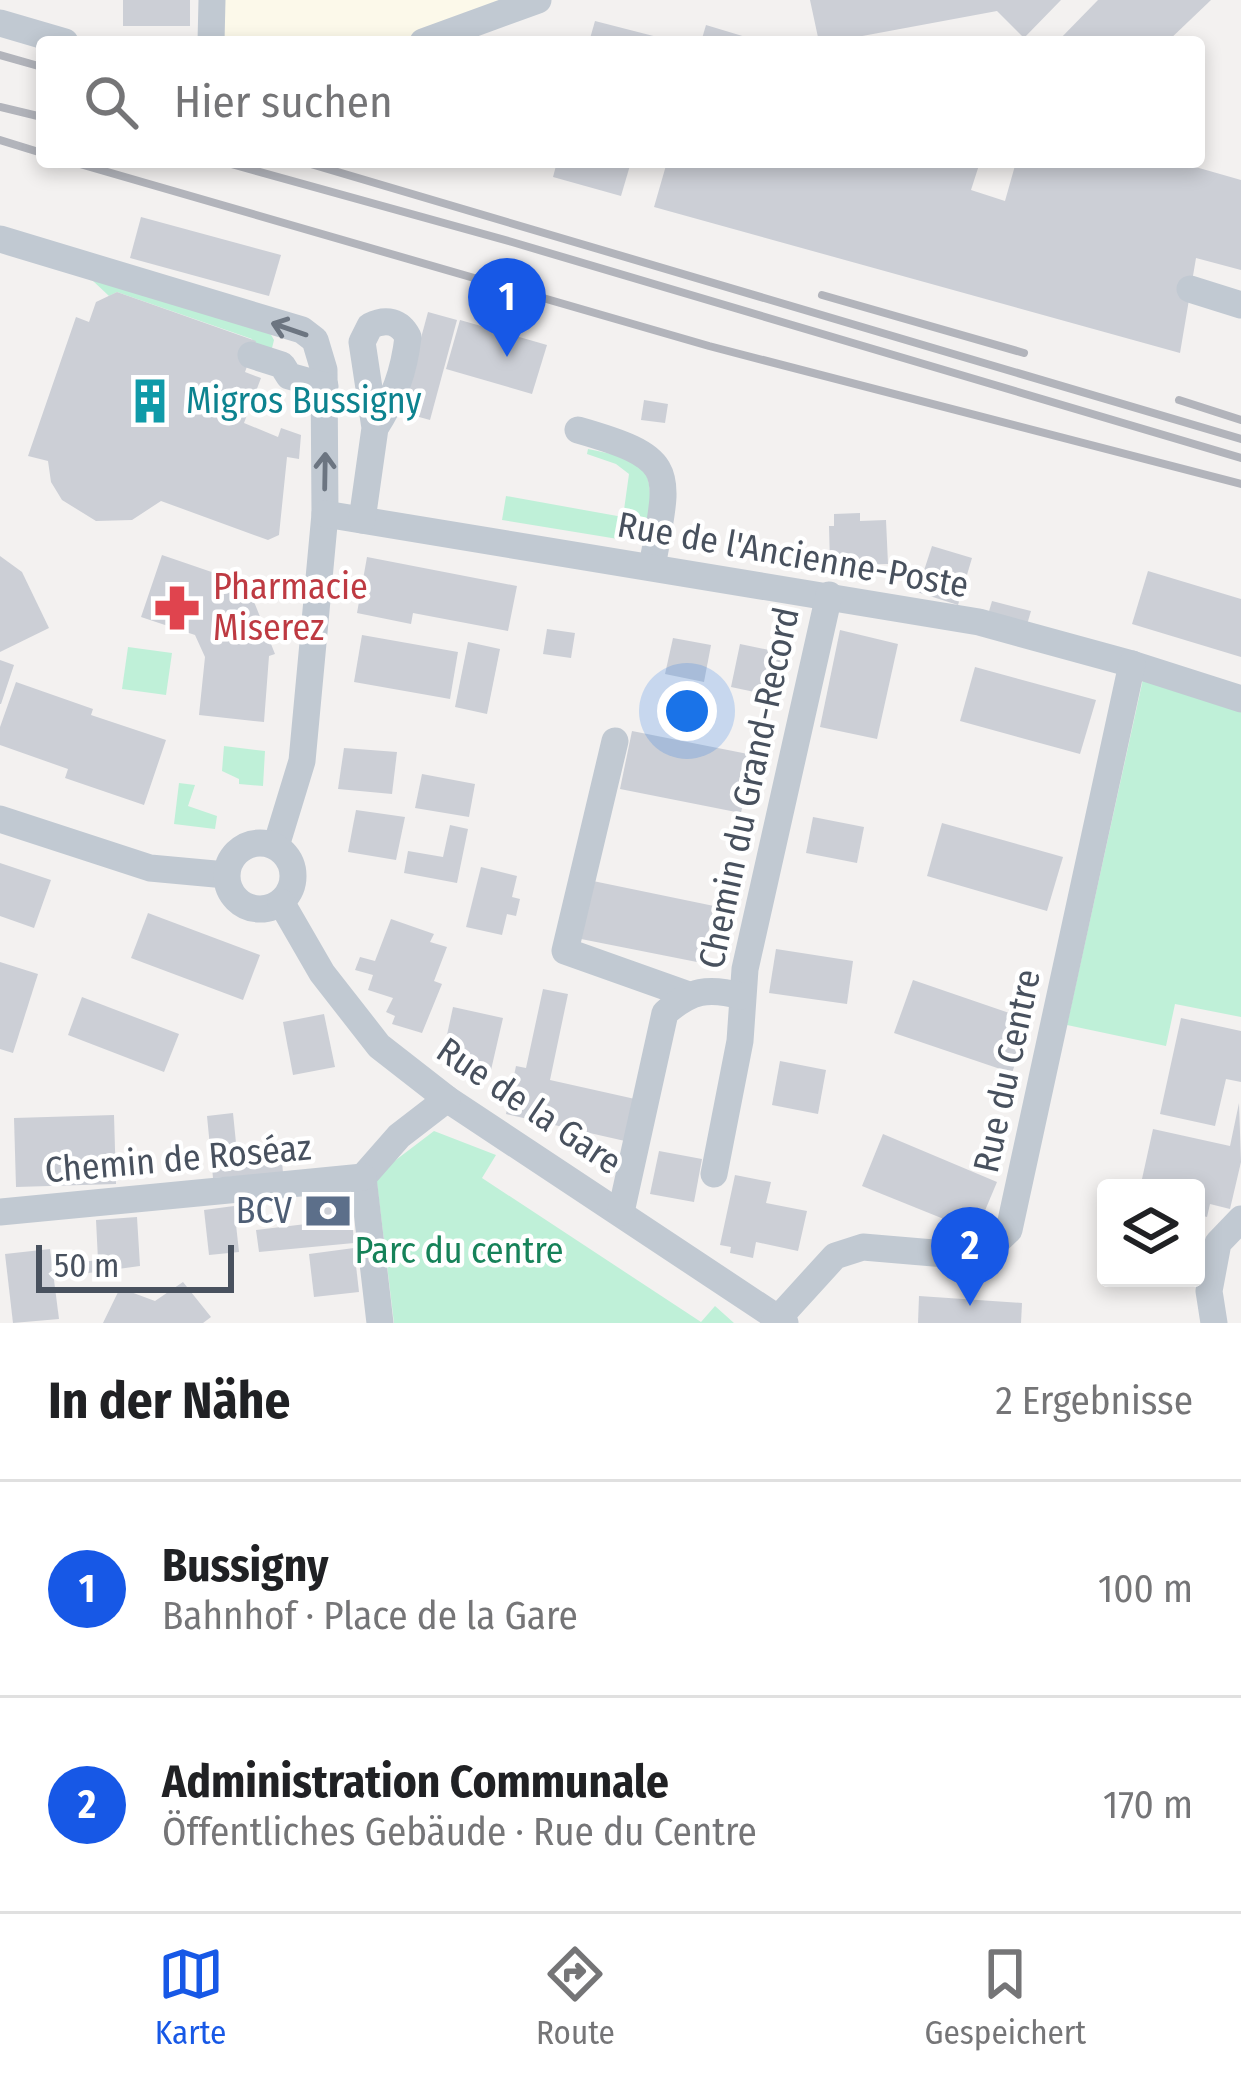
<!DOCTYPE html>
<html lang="de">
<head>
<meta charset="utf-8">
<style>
	body { margin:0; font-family:"Fira Sans Condensed",sans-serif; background:#f2f2f2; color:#202124 }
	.controls { position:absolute; right:36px; bottom:36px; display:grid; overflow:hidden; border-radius:12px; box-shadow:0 6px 18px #0003 }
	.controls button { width:108px; height:108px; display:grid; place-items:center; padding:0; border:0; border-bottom:3px solid #e0e0e0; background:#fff; color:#202124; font:60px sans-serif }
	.scale { position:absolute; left:36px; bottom:30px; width:198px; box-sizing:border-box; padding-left:12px; border:6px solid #48515e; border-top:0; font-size:33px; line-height:42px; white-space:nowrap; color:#48515e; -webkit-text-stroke:9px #fff; paint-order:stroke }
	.you { position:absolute; left:687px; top:711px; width:42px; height:42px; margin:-30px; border:9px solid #fff; border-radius:50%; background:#1a73e8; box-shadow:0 0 0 18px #1a73e833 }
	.badge { display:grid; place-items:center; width:78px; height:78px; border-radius:50%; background:#1758e6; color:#fff; font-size:39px; font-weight:700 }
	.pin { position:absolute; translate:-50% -99px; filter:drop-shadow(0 3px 6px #0008) }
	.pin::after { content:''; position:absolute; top:63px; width:42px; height:36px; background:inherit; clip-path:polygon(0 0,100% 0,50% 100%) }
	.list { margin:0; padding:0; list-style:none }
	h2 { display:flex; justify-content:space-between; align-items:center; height:156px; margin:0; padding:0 48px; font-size:51px }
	h2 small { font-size:39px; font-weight:400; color:#757577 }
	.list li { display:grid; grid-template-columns:78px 1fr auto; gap:36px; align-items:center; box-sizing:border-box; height:216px; padding:0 48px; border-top:3px solid #e0e0e0 }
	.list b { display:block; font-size:45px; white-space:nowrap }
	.list p { margin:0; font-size:39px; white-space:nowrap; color:#757577 }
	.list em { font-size:39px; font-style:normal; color:#757577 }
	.icon { flex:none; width:66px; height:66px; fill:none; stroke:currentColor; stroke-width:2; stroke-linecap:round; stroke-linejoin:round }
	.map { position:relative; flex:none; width:1241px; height:1323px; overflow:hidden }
	.search { position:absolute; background:#fff; box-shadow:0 6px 18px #0003; left:36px; right:36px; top:36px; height:132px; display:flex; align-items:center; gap:30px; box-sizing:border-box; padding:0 42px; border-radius:12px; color:#757577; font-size:45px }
	.sheet { height:588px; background:#fff }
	nav { display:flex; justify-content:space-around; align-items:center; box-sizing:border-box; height:168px; border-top:3px solid #e0e0e0; background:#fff; font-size:33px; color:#757577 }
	nav a { display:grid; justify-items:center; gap:6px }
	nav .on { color:#1758e6 }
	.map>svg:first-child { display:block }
</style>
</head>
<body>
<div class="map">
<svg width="1241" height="1323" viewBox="0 0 1241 1323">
	<rect width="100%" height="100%" fill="#f3f1f0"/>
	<path fill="#fcf9ea" d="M215 0H538L446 42H213Z"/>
	<g fill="#bff0d8">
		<path d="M92 280 270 333 274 340 271 352 254 345 252 339 117 292 109 296Z"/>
		<path d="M588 449C651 461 655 469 647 531L633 540H624L502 520 506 496 623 517 629 474 616 464 587 454Z"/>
		<path d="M128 647 172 653 166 695 122 689Z"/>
		<path d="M1143 679 1241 709V1017L1175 1004 1166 1046 1067 1025Z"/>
		<path d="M224 746 265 751 263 786 239 784V779L222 771Z"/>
		<path d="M179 783 195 785 188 806 217 816 215 829 174 824Z"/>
		<path d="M434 1131 496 1155 482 1178 701 1322 715 1306 734 1323H394L376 1175Z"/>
	</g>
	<g fill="#cccfd6">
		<rect x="123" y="0" width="67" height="26"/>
		<path d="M810 0H1061L1024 38 997 11 830 42H819Z"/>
		<path d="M1098 0H1211L1167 42H1057Z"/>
		<path d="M595 21 669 40V42H589Z"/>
		<path d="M706 25 759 41V42H701Z"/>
		<path d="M557 162H631L621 196 553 177Z"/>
		<path d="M667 162H980L971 190 1005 201 1016 162H1178L1241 180V270L1196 258 1180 353 654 207Z"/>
		<path d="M141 217 281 255 269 296 130 258Z"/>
		<path d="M117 292 256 341 245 372 261 378 244 423 278 437 281 428 301 435 299 459 287 457 279 535 268 540 161 501 132 520 96 521 62 500 51 482 48 461 28 456 76 317 89 322 96 302Z"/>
		<path d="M428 312 457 320 430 420 401 412Z"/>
		<path d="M460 320 547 345 532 394 446 369Z"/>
		<path d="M644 400 668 404 665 423 641 420Z"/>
		<path d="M860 513V521L886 520 888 564 830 565 829 526H834V514Z"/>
		<path d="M932 546 972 558 958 605 917 592Z"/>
		<path d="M162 555 235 580 232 588 246 582 275 654 269 656 264 722 199 715 205 657 195 635 141 617Z"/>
		<path d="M0 556 22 572 49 628 0 652Z"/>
		<path d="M367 557 517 586 508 631 413 613 411 624 357 613Z"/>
		<path d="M1148 571 1241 599V657L1132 624Z"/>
		<path d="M992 601 1031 611 1026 628 987 618Z"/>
		<path d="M547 629 575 633 571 658 543 654Z"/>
		<path d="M840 630 898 644 877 739 820 727Z"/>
		<path d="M362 635 458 652 450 699 354 682Z"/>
		<path d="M673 638 711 645 704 682 665 674Z"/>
		<path d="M468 642 500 649 487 714 455 707Z"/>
		<path d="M740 644 788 654 779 697 731 687Z"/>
		<path d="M0 660 14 665 1 704H0Z"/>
		<path d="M975 667 1096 700 1080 754 960 721Z"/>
		<path d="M16 682 93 709 91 715 166 740 144 805 65 778 68 769 0 745V727Z"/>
		<path d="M632 731 753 755 741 813 620 789Z"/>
		<path d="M344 748 397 752 392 794 338 789Z"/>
		<path d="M422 774 475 784 469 817 415 808Z"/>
		<path d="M356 810 405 817 396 860 348 852Z"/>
		<path d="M813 817 864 827 857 863 806 853Z"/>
		<path d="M942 823 1063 857 1047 911 927 876Z"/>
		<path d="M450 825 468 829 457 883 404 873 408 851 443 857Z"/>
		<path d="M0 863 51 880 34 928 0 916Z"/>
		<path d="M481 867 517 876 512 897 520 899 516 916 507 914 502 935 466 927Z"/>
		<path d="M593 881 714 906 702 963 581 939Z"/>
		<path d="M148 913 260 955 243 1000 131 958Z"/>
		<path d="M391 919 434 934 430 942 447 947 434 981 442 984 422 1033 392 1024 395 1016 386 1012 393 998 368 990 373 975 355 970 360 957 375 961Z"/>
		<path d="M776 949 853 961 847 1004 769 993Z"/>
		<path d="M0 962 38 974 13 1053 0 1049Z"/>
		<path d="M913 980 1030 1020 1012 1073 894 1033Z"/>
		<path d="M543 989 568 994 550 1080 635 1099 625 1141 506 1114 516 1066 526 1068Z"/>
		<path d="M82 997 179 1034 164 1072 68 1035Z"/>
		<path d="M453 1007 503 1018 491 1070 442 1058Z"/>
		<path d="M324 1014 335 1067 293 1075 283 1022Z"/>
		<path d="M1181 1018 1241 1031V1082L1226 1079 1215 1126 1160 1114Z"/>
		<path d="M780 1061 826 1070 818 1114 772 1105Z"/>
		<path d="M1239 1103 1241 1162 1230 1209 1210 1204 1207 1217 1196 1214V1188H1140L1153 1129 1230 1146Z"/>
		<path d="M233 1113 237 1153 281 1148 283 1173 213 1178 207 1116Z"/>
		<path d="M114 1115 116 1184 16 1187 14 1118Z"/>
		<path d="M883 1134 997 1182 976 1232 862 1186Z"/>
		<path d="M659 1151 702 1159 694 1202 650 1194Z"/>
		<path d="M735 1175 771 1182 766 1203 807 1211 798 1251 756 1242 753 1258 730 1253 731 1247 720 1245Z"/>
		<path d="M350 1195 354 1243 259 1252 256 1230 306 1224 305 1199Z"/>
		<path d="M234 1206 239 1252 209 1255 204 1210Z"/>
		<path d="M137 1217 140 1266 74 1275 73 1263 98 1260 96 1220Z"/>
		<path d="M354 1248 359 1292 314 1297 309 1254Z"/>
		<path d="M50 1249 59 1319 13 1323 5 1254Z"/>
		<path d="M183 1282 211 1317 203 1323H103L120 1288 155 1301Z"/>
		<path d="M919 1296 1022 1303 1021 1323H918Z"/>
	</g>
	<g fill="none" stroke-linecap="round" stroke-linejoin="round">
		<g stroke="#c1c9d2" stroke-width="27">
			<path d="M0 23 65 42"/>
			<path d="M211 42 212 0"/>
			<path d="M423 42 538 0"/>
			<path d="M0 239 302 330 315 340 324 370 325 514 302 761 276 846"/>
			<path d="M1190 289 1241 305"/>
			<path d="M251 355 282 365 289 376 325 386"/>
			<path d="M578 430C680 459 669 470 652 567"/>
			<path d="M325 514 979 622 1132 664 1241 699"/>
			<path d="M362 520 375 428 362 342 370 326C386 318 400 321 408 337 404 372 394 399 375 428"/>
			<path d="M615 741 565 951 686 994"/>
			<path d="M0 819 150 868 226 875"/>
			<circle cx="260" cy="876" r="33"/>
			<path d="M281 902 322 973 379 1046 447 1099 785 1323"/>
			<path d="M714 1174 740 1041 745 969 829 595"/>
			<path d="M363 1177 380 1323"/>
			<path d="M363 1177 399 1136 447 1099"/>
			<path d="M0 1212 363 1177"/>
			<path d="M621 1212 665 1013C691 990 708 987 741 996"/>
			<path d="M774 1323 835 1256 863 1247 969 1256 989 1249 1009 1230 1132 664"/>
			<path d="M1214 1323 1209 1291 1218 1243 1241 1219"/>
		</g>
		<g stroke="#b2b4bb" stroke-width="8">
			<path d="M0 55 42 67"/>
			<path d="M0 107 42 117"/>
			<path d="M0 140 42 153"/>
			<path d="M73 162 709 346 1241 484"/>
			<path d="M224 162 512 242 1241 458"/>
			<path d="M304 162 1241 439"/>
			<path d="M822 295 1024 353"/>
			<path d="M1179 400 1241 420"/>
		</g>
	</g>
	<defs><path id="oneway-shaft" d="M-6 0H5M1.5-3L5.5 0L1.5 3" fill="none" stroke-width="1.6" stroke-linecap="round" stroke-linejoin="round" transform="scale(3)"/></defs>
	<g stroke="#6c7581">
		<use href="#oneway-shaft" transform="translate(289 329) rotate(-161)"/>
		<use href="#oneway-shaft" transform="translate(325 471) rotate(-89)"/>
	</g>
	<defs>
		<g id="building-bare" transform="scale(3.6)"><path d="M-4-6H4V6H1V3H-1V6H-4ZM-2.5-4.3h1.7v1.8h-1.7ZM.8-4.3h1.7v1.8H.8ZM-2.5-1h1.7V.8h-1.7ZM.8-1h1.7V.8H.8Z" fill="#0f9aa8" stroke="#fff" stroke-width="2.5" paint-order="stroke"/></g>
		<g id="pharmacy-bare" transform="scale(3.6)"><path d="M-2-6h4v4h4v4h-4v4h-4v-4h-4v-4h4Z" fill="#e0444e" stroke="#fff" stroke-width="2.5" paint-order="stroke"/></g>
		<g id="bank-bare" transform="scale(3.6)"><path d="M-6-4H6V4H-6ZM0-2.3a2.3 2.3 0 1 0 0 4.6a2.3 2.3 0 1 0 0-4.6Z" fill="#5c6f8a" stroke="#fff" stroke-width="2.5" paint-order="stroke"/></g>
	</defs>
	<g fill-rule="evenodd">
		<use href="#building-bare" x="150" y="401"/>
		<use href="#pharmacy-bare" x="177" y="608"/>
		<use href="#bank-bare" x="328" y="1211"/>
	</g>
	<g text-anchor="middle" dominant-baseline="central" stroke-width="9" stroke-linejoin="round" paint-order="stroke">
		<g font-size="36" fill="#0d838f" stroke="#fff" text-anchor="start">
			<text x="186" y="401">Migros Bussigny</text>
		</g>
		<g font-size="36" fill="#48515e" stroke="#fff">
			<text transform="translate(793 555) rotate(10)">Rue de l'Ancienne-Poste</text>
			<text transform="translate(749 788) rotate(-78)">Chemin du Grand-Record</text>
			<text transform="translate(1007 1071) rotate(-78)">Rue du Centre</text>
			<text transform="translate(529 1106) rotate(34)">Rue de la Gare</text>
			<text transform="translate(178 1159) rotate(-5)">Chemin de Roséaz</text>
		</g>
		<g font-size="36" fill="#be3a42" stroke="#fff" text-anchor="start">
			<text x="213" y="587">Pharmacie<tspan x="213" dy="41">Miserez</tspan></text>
		</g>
		<g font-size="36" fill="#4e5e75" stroke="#fff" text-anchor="end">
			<text x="292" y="1211">BCV</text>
		</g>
		<g font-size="36" fill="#168259" stroke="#fff">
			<text x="459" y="1251">Parc du centre</text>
		</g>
	</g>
</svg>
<div class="controls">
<button><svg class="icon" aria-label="layers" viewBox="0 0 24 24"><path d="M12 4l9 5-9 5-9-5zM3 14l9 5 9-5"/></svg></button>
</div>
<div class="scale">50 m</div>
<div class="you"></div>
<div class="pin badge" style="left:507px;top:357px">1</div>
<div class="pin badge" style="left:970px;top:1306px">2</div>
<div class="search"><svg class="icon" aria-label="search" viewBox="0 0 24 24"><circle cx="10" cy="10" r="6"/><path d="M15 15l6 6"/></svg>Hier suchen</div>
</div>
<section class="sheet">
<h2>In der Nähe<small>2 Ergebnisse</small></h2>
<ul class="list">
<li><span class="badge">1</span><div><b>Bussigny</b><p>Bahnhof · Place de la Gare</p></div><em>100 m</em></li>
<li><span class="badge">2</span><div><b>Administration Communale</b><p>Öffentliches Gebäude · Rue du Centre</p></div><em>170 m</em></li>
</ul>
</section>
<nav>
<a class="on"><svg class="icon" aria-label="map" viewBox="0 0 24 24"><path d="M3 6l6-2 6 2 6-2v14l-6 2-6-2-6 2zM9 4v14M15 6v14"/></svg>Karte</a>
<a><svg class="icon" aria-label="directions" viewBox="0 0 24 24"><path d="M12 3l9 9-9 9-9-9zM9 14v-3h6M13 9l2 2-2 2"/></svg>Route</a>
<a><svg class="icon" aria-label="saved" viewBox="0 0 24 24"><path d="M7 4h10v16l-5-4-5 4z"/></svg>Gespeichert</a>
</nav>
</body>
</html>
